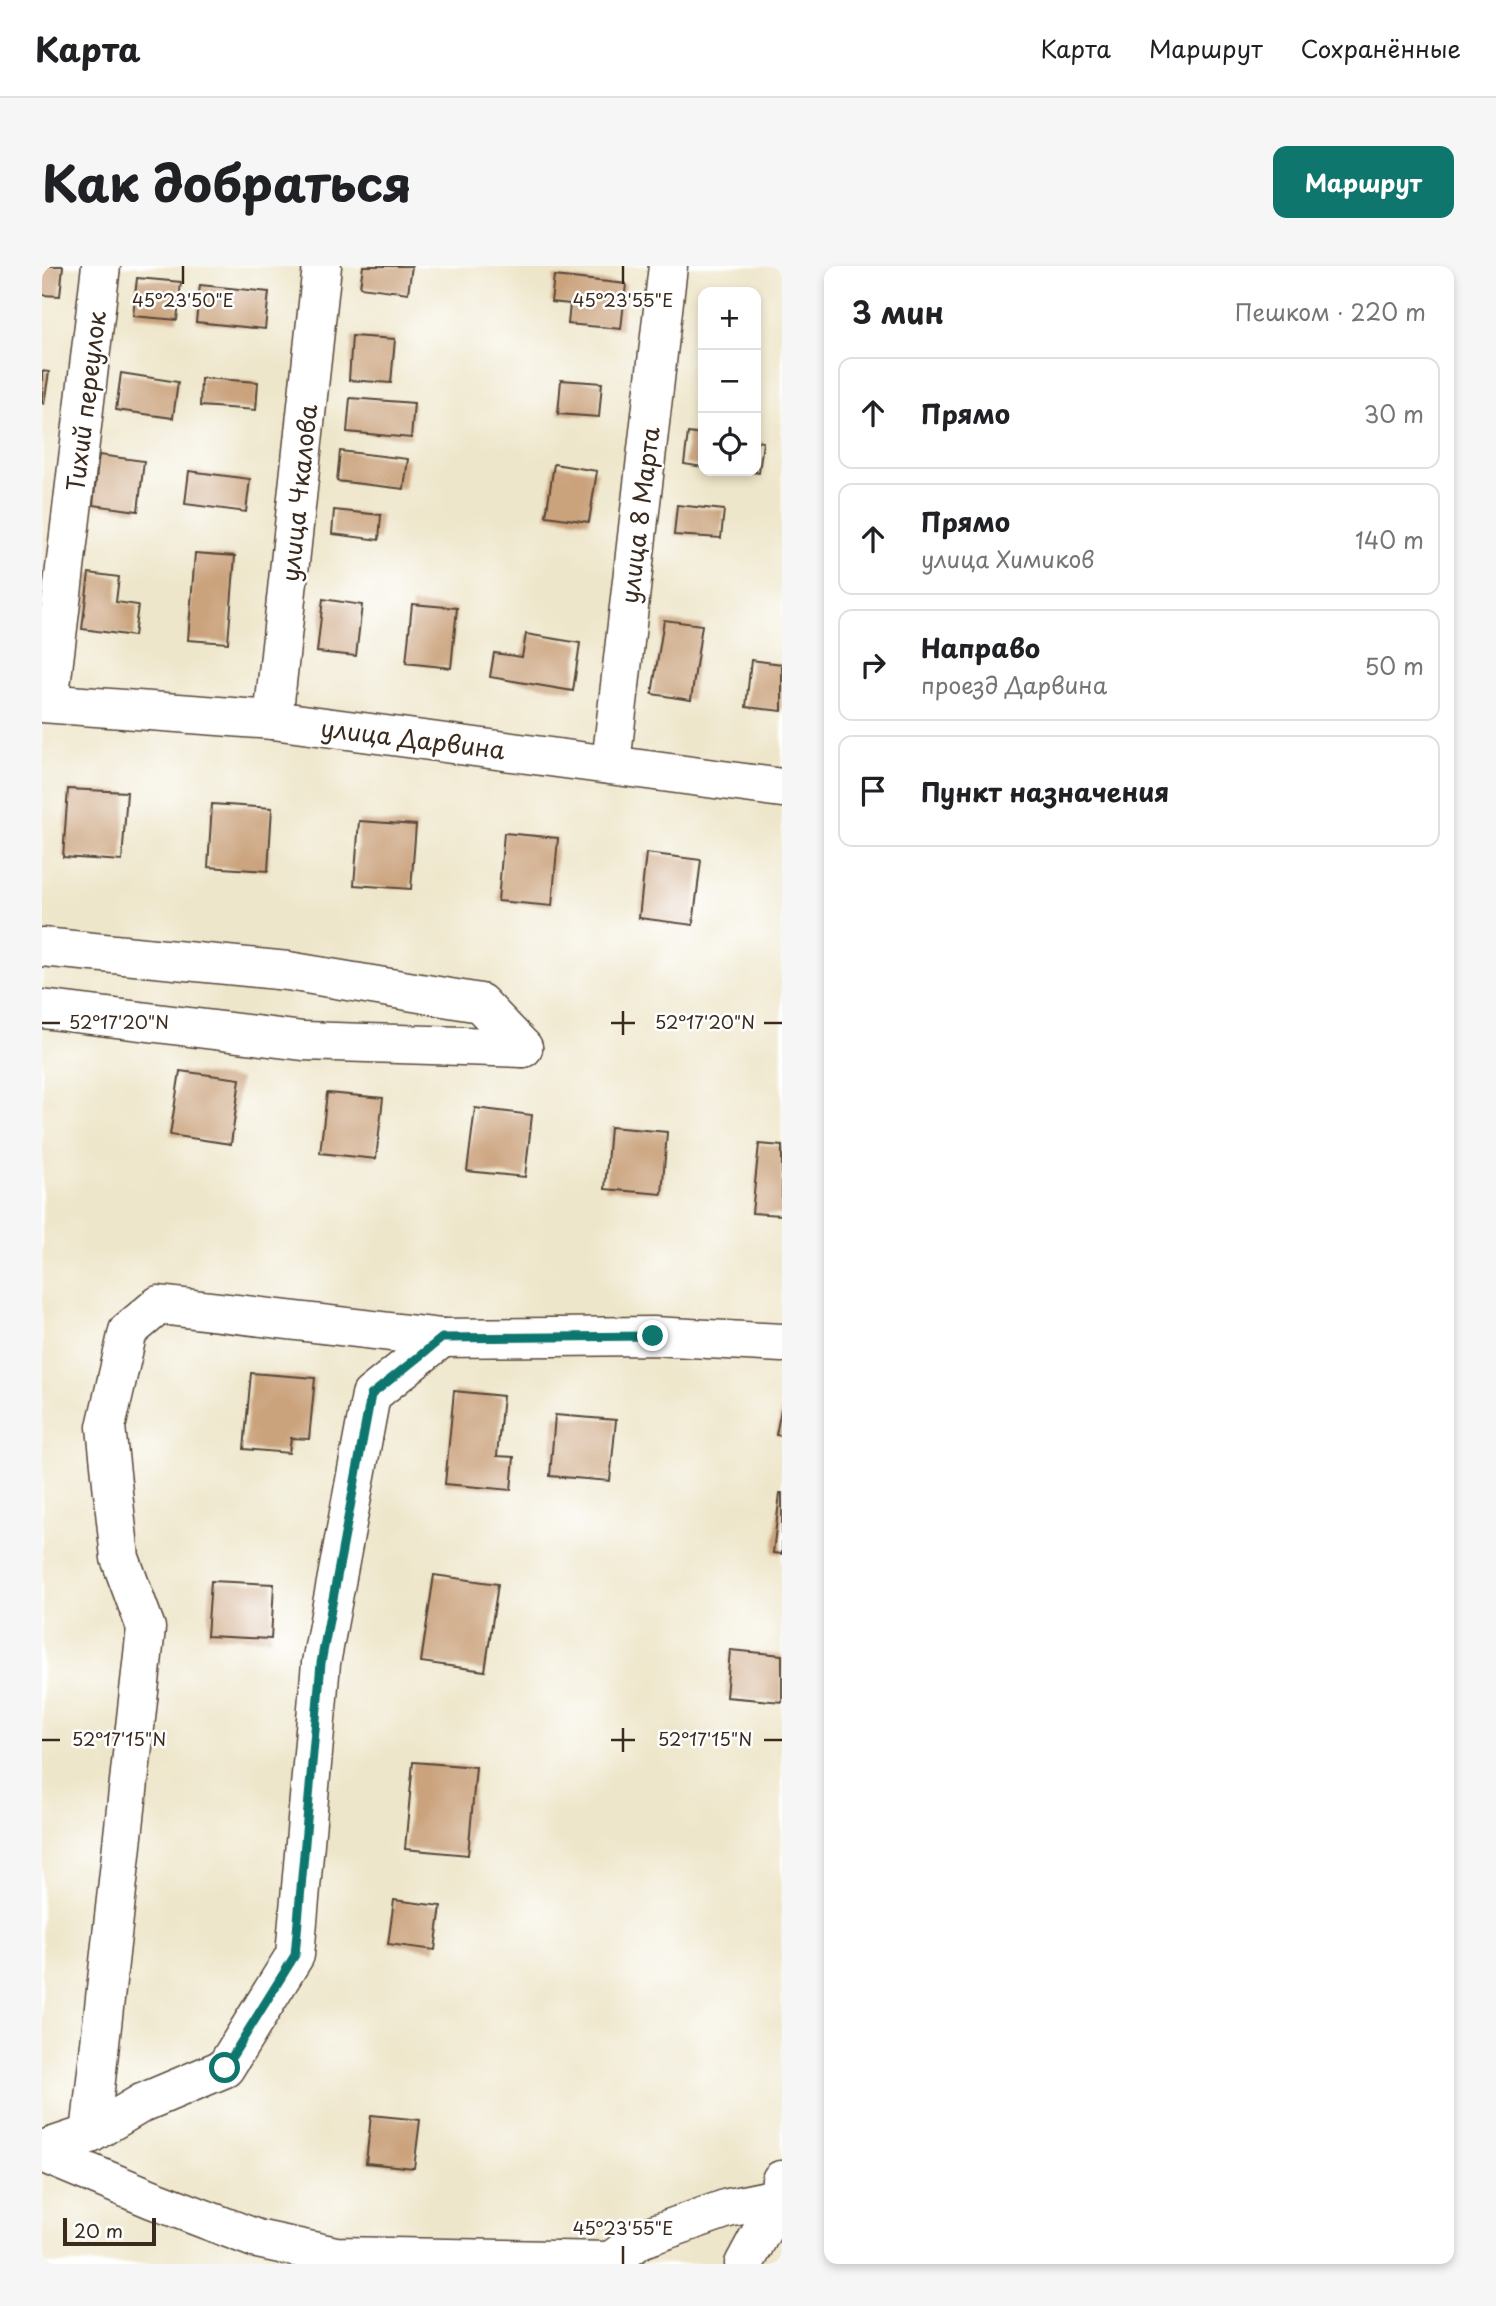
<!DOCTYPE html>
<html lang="ru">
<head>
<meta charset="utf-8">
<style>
	body { margin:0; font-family:"Playpen Sans",sans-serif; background:#f6f6f6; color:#202124 }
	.controls { position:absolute; right:21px; top:21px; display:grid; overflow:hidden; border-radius:14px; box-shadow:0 4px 10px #0003 }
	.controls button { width:63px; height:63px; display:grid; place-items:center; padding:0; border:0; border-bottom:2px solid #e0e0e0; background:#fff; color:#202124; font:35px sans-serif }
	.scale { position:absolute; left:21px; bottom:18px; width:93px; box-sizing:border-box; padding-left:7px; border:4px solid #3b2a1e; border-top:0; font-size:19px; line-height:24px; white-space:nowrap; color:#3b2a1e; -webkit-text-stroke:5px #fff; paint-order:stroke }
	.stop { position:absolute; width:21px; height:21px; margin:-16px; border:5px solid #0f766e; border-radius:50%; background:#fff }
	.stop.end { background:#0f766e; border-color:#fff; box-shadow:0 2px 7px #0008 }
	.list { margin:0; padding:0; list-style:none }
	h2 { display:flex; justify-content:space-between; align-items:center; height:91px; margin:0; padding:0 28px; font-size:30px }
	h2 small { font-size:23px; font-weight:400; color:#757577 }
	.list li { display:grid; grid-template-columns:46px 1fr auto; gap:21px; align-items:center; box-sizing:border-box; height:112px; margin:0 14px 14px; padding:0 14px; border:2px solid #e0e0e0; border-radius:14px }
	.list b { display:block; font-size:26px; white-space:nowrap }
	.list p { margin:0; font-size:23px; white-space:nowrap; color:#757577 }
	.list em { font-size:23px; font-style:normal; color:#757577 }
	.icon { flex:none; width:38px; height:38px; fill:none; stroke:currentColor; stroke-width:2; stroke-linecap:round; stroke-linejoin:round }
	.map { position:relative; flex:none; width:740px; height:1998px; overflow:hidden; border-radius:14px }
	header { display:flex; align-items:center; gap:42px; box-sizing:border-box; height:98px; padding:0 35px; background:#fff; border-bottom:2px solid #e0e0e0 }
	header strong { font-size:33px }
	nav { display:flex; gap:38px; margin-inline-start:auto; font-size:24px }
	.intro { display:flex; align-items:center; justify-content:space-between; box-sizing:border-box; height:168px; padding:0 42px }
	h1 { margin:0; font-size:49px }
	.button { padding:18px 32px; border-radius:14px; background:#0f766e; color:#fff; font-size:24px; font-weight:700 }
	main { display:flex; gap:42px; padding:0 42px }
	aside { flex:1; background:#fff; border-radius:14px; box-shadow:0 4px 10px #0003 }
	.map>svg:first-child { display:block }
</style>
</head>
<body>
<header>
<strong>Карта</strong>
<nav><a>Карта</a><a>Маршрут</a><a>Сохранённые</a></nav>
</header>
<div class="intro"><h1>Как добраться</h1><a class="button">Маршрут</a></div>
<main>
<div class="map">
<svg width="740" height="1998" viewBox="0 0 740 1998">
	<rect width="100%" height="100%" fill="#fff"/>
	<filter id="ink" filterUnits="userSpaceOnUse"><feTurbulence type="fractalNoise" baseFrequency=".0143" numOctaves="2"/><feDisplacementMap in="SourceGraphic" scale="14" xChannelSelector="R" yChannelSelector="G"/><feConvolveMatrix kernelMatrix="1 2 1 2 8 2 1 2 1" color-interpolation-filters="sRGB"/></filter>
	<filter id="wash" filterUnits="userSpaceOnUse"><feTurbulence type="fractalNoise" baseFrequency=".00686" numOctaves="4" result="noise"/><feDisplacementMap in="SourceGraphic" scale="28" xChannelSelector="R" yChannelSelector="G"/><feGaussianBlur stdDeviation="1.57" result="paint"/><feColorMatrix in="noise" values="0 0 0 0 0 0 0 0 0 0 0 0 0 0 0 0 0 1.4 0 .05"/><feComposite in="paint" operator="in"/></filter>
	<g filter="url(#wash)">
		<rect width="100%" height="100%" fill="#eee6ca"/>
		<g id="blocks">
			<g fill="#caa27b">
				<path d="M0 0H21L18 30 0 29Z"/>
				<path d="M321 0H370L366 27 318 21Z"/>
				<path d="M512 10 584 18 579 63 526 58 528 38 509 36Z"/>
				<path d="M95 12 139 16 135 54 91 50Z"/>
				<path d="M158 19 227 26 223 63 154 56Z"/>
				<path d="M310 70 353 73 349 117 307 114Z"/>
				<path d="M0 105 7 106 2 138 0 137Z"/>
				<path d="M79 107 136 116 131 152 74 144Z"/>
				<path d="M159 112 216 116 214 144 158 140Z"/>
				<path d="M519 114 560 117 557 151 516 148Z"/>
				<path d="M308 132 372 137 369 172 305 166Z"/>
				<path d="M646 167 661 169V201L642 198Z"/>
				<path d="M714 175 721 176 717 207 709 206 714 205Z"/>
				<path d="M298 185 366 193 362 223 295 215Z"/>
				<path d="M57 189 102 195 96 245 51 239Z"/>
				<path d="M512 198 555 205 547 256 504 250Z"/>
				<path d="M147 205 208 213 204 246 143 238Z"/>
				<path d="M635 239 682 244 679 272 632 269Z"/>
				<path d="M292 244 339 249 337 274 290 268Z"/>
				<path d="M153 287 193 290 186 377 146 374Z"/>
				<path d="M47 307 77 311 74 336 96 339 92 370 40 363Z"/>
				<path d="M281 333 320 339 314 390 275 386Z"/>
				<path d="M370 338 415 342 409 402 364 397Z"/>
				<path d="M622 354 660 359 649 434 610 428Z"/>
				<path d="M484 368 538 377 531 425 448 411 452 387 480 391Z"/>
				<path d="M709 394 740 398V445L704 441Z"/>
				<path d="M26 523 85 526 80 595 21 591Z"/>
				<path d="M170 538 230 542 226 605 166 601Z"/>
				<path d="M317 555 374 559 369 623 312 619Z"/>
				<path d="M462 567 516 572 510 640 456 635Z"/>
				<path d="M604 587 659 594 651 659 597 652Z"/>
				<path d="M138 805 198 813 189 878 128 869Z"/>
				<path d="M285 827 341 832 334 893 278 887Z"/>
				<path d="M433 842 490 849 483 911 425 905Z"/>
				<path d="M568 861 625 866 620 928 563 923Z"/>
				<path d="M717 878 740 880V949L710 947Z"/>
				<path d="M209 1107 273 1112 267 1173 249 1172 247 1187 202 1183Z"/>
				<path d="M412 1125 461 1130 455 1190 472 1191 469 1224 403 1218Z"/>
				<path d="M739 1143H740V1170L734 1169Z"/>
				<path d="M513 1149 574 1154 568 1215 508 1210Z"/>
				<path d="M738 1227H740V1288L731 1287Z"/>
				<path d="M392 1309 456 1318 443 1405 379 1396Z"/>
				<path d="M169 1315 232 1318 229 1373 165 1370Z"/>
				<path d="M688 1384 740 1389V1436L684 1431Z"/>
				<path d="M371 1496 434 1501 426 1589 363 1583Z"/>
				<path d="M352 1634 399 1640 393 1684 346 1678Z"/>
				<path d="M329 1849 378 1854 372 1902 324 1897Z"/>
			</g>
		</g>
	</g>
	<g filter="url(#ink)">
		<use href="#blocks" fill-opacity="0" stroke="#564638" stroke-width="2"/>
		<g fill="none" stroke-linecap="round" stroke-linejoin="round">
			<g stroke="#564638" stroke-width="41">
				<g id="minor">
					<path d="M0 437 231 454 740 522"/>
					<path d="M7 437 59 0"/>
					<path d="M231 454 280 0"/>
					<path d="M569 498 626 0"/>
					<path d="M0 681 246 705 438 737 481 782"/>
					<path d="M0 743 261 775 481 782"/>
					<path d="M48 1868 104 1362 78 1292 64 1161 86 1065 117 1039 400 1072 611 1070 740 1077"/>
					<path d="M0 1884 48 1868 100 1837 183 1802 253 1689 279 1397 329 1129 400 1072"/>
					<path d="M0 1887 110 1933 215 1973 294 1990 569 1995 598 1973 686 1942 740 1931"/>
					<path d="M702 1998 737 1933 739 1914"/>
				</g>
			</g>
			<use href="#minor" stroke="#fff" stroke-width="38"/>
		</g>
	</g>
	<g fill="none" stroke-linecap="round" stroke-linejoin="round" filter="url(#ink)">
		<path stroke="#0f766e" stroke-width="9" d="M183 1802 253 1689 279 1397 329 1129 400 1072 611 1070"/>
	</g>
	<path fill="none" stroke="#3b2a1e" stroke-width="2.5" d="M141 0V18M581 0V18M581 745V769M0 757H18M569 757H593M722 757H740M581 1462V1486M0 1474H18M569 1474H593M722 1474H740M581 1980V1998"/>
	<g text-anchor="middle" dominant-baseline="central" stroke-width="5" stroke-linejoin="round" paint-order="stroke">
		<g font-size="24" fill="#3b2a1e" stroke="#fff">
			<text transform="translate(43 135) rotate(-83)">Тихий переулок</text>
			<text transform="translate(256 227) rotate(-84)">улица Чкалова</text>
			<text transform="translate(597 249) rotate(-83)">улица 8 Марта</text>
			<text transform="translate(371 472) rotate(7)">улица Дарвина</text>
		</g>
	</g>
	<g font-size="18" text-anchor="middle" fill="#3b2a1e" stroke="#fff" stroke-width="5" stroke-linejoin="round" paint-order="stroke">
		<text x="141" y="41">45°23'50"E</text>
		<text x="581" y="41">45°23'55"E</text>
		<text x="77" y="763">52°17'20"N</text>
		<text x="663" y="763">52°17'20"N</text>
		<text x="77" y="1480">52°17'15"N</text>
		<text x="663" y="1480">52°17'15"N</text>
		<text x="581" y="1969">45°23'55"E</text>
	</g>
</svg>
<div class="controls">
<button>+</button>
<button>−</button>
<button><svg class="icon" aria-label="locate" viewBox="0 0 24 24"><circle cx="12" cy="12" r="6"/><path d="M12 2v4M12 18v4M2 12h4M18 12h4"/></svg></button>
</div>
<div class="scale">20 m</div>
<div class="stop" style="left:183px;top:1802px"></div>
<div class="stop end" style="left:611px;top:1070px"></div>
</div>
<aside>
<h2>3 мин<small>Пешком · 220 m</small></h2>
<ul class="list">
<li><svg class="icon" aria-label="ahead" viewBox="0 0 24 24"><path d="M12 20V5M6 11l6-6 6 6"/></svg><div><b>Прямо</b></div><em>30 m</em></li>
<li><svg class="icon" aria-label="ahead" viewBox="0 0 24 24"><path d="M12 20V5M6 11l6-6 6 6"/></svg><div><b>Прямо</b><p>улица Химиков</p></div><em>140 m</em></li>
<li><svg class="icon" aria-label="right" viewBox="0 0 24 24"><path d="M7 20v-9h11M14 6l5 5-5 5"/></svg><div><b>Направо</b><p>проезд Дарвина</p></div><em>50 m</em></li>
<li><svg class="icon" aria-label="arrive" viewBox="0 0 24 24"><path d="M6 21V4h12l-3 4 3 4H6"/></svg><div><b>Пункт назначения</b></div></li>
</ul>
</aside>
</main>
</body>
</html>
